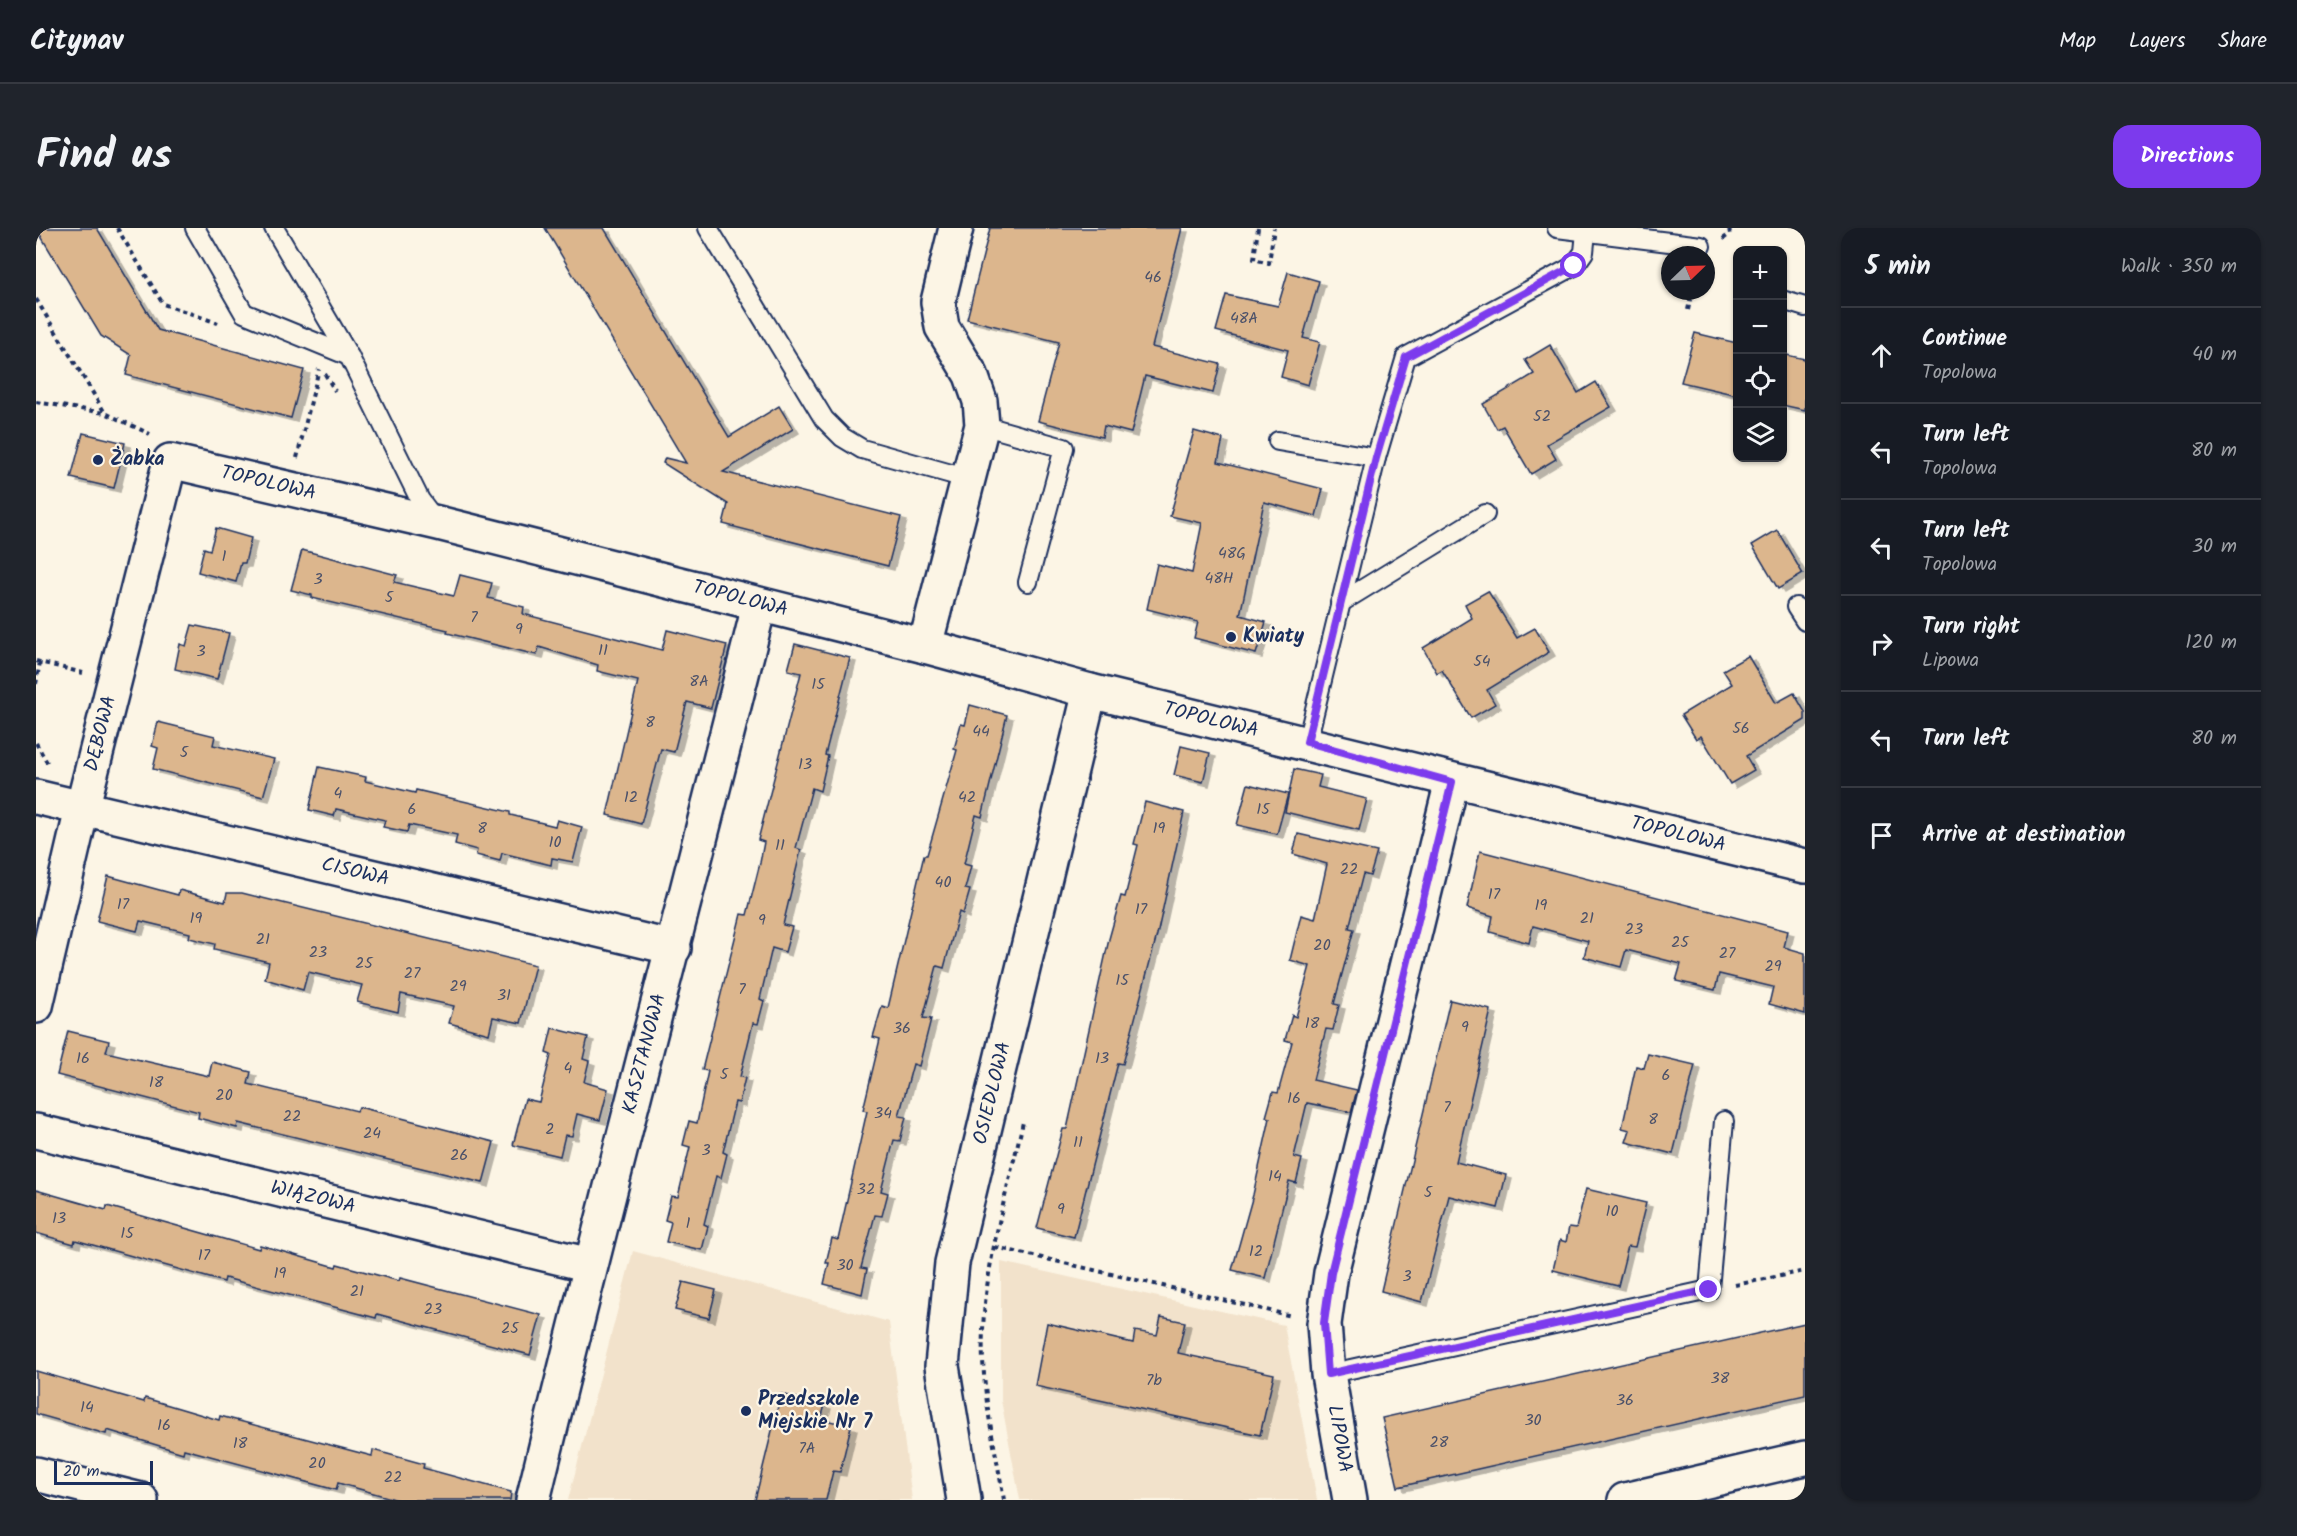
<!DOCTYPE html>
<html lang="en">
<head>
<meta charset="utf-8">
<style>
	body { margin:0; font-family:Kalam,sans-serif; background:#20242c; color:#f1f3f6 }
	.controls { position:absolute; right:18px; top:18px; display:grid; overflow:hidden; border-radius:12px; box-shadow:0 2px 4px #0004 }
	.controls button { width:54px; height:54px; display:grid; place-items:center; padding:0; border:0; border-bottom:2px solid #363941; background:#171b24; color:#f1f3f6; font:30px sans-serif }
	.compass { position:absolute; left:1625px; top:18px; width:54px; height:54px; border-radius:50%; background:#171b24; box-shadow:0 2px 4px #0004; rotate:67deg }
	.scale { position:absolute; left:18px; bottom:15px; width:99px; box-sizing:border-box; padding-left:6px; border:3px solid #1b2f5e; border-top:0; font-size:16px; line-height:21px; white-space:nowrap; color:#1b2f5e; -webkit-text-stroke:4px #fcf5e5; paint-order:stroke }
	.stop { position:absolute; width:18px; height:18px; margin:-14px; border:4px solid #7c3aed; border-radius:50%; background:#fff }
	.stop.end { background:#7c3aed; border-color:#fff; box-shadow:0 2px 6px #0008 }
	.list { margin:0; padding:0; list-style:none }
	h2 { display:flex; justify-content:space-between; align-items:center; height:78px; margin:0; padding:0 24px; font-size:26px }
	h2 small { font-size:20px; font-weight:400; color:#9ea1a6 }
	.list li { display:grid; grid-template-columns:39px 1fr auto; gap:18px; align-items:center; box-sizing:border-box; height:96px; padding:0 24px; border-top:2px solid #363941 }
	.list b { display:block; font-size:22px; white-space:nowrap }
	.list p { margin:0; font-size:20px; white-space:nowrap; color:#9ea1a6 }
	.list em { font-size:20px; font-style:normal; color:#9ea1a6 }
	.icon { flex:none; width:33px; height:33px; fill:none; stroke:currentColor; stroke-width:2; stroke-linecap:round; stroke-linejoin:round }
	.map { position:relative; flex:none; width:1769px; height:1272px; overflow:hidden; border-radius:18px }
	header { display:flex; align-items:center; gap:36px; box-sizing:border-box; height:84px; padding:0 30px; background:#171b24; border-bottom:2px solid #363941 }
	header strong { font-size:28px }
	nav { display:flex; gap:33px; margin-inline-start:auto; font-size:21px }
	.intro { display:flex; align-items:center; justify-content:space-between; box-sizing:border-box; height:144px; padding:0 36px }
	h1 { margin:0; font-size:42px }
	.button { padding:15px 27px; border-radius:18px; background:#7c3aed; color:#fff; font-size:21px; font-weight:700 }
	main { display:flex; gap:36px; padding:0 36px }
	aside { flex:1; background:#171b24; border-radius:18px; box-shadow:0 2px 4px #0004 }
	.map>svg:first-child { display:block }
</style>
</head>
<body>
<header>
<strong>Citynav</strong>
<nav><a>Map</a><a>Layers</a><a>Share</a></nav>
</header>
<div class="intro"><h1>Find us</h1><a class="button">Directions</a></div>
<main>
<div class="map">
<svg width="1769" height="1272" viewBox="0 0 1769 1272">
	<defs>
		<filter id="shadow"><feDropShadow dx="6" dy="4" stdDeviation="0" flood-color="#0004"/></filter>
	</defs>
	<rect width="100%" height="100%" fill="#fcf5e5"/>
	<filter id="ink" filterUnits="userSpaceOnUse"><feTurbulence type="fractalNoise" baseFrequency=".0167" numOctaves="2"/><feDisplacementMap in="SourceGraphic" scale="12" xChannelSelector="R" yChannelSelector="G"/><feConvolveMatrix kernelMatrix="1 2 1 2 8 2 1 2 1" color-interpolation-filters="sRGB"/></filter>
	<g filter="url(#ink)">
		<g fill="#f2e2cb">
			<path d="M597 1023 853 1094 876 1272H532Z"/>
			<path d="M965 1034 1248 1097 1281 1272H984L965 1172Z"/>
		</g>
		<g fill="#dcb68d" stroke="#1b2f5e" stroke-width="1.5" filter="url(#shadow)">
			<path d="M0 0H61L122 102 268 142 255 190 90 147 95 127 65 108Z"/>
			<path d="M509 0H568L693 209 743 178 757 201 687 244 865 289 852 338 687 296 692 276 627 235 629 230 650 235Z"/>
			<path d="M954 0H1146L1116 119 1184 136 1177 165 1109 148 1095 205 1068 198 1066 209 1002 193 1023 114 931 91Z"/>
			<path d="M1252 44 1283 53 1267 110 1284 114 1272 157 1245 149 1252 122 1180 103 1190 67 1242 78Z"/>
			<path d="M1659 105 1701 115V167L1645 154Z"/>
			<path d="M1514 117 1542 165 1560 154 1575 179 1511 216 1520 231 1495 246 1467 198 1461 201 1447 176 1498 146 1489 132Z"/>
			<path d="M1746 126 1769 131V182L1746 177Z"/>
			<path d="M1158 203 1187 211 1182 234 1287 261 1280 288 1228 274 1204 387 1230 394 1220 426 1158 410 1162 394 1111 381 1121 336 1156 345 1166 295 1134 288Z"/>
			<path d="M47 205 89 215 78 260 35 250Z"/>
			<path d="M180 300 215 310 209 335H205L200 354 162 344 168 320 174 322Z"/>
			<path d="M1741 302 1767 346 1742 361 1716 317Z"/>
			<path d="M266 322 361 347 358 354 418 368 424 347 456 355 452 370 488 379 487 386 626 422 631 402 691 417 675 480 651 474 638 524 625 521 605 596 571 587 602 453 561 443 562 437 503 419 501 427 411 405 412 402 276 370V367L255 362Z"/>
			<path d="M1452 363 1481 410 1499 400 1513 424 1451 462 1459 476 1435 490 1406 442 1401 445 1387 420 1436 390 1429 376Z"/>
			<path d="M156 397 193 405 181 451 139 441 144 416 150 418Z"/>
			<path d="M759 416 814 430 789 527 792 528 784 563 776 560 760 620 765 622 747 697 756 699 749 724 736 720 724 771 728 773 722 796 717 795 704 849 709 850 703 875 699 874 687 924 691 926 685 950 680 948 668 996 672 998 666 1022 630 1014 635 994 629 992 635 968 642 969 654 919 647 917 653 893 661 895 672 843 666 842 705 686 711 687 724 635 728 614 722 612 765 445 752 442Z"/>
			<path d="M1712 428 1740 475 1758 465 1769 484V492L1710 528 1718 542 1694 556 1665 508 1660 511 1645 487 1696 456 1687 442Z"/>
			<path d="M934 477 971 487 946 589 940 587 928 636 935 638 929 661 934 662 927 686 923 684 908 740 901 738 887 790 895 791 883 838 877 836 863 888 870 889 864 913 858 912 845 963 852 965 846 988 839 987 825 1040 831 1041 826 1066 788 1056 793 1035H790L796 1010 802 1012 831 883 827 882 844 811 837 809 846 778 852 780 888 627H891L921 522 918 521 925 496 929 497Z"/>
			<path d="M122 494 179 508 177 517 238 531 227 569 117 541 122 520 116 518Z"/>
			<path d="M1145 518 1174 525 1167 554 1138 547Z"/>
			<path d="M283 539 330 549 329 553 379 565 380 562 474 584V587L519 598 521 592 546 599 537 634 516 630 515 637 466 625 464 633 440 627 441 622 419 616 421 607 373 597 371 604 347 599 349 592 300 581 298 588 273 582Z"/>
			<path d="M1258 541 1285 547 1282 559 1331 571 1323 602 1249 584Z"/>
			<path d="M1212 556 1252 566 1241 606 1201 597Z"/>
			<path d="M1109 574 1148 584 1122 703 1087 836 1082 835 1038 1009 1001 1000 1027 901H1031L1073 711 1085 668 1089 669 1102 617 1098 616Z"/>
			<path d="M1262 606 1341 624 1334 648 1327 646 1313 700 1318 701 1298 776 1303 777 1297 802 1290 801 1277 852 1321 862 1315 884 1271 875 1258 929 1266 931 1260 955 1253 953 1229 1050 1196 1042 1217 967 1234 890 1230 889 1237 864 1242 865 1256 814 1249 812 1256 787 1260 789 1274 738 1254 732 1265 687 1279 691 1291 636 1257 626Z"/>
			<path d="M1444 623 1752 703 1748 719 1769 725V786L1733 776 1737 759 1683 746 1679 762 1658 757 1640 753 1645 736 1590 722 1585 739 1548 729 1552 713 1497 698 1493 715 1454 704 1457 688 1431 680Z"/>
			<path d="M72 648 142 667 143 662 189 674 191 665H206L499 737 485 795 457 789 453 806 413 795 418 778 365 766 362 784 321 774 326 757 272 744 267 762 229 751 233 734 178 721 179 716 153 710 154 705 104 693 101 703 61 693Z"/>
			<path d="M1414 772 1455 782 1420 934 1470 947 1462 980 1413 968 1386 1074 1345 1063Z"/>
			<path d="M516 800 552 809 547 831 553 833 548 854 572 861 564 892 541 886 536 908 529 907 524 928 477 917 489 871 503 874 515 827 510 825Z"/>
			<path d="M32 803 73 813 70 824 173 848 176 834 215 844 212 856 321 883 323 879 458 914 447 955 202 895 201 900 162 890 163 884 21 847Z"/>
			<path d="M1612 826 1659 837 1637 926 1590 914 1594 902 1586 900 1600 838 1608 840Z"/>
			<path d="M1550 961 1610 975 1599 1019 1592 1018 1582 1058 1517 1042 1524 1012 1530 1014 1533 999 1540 1000Z"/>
			<path d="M0 962 70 982 71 978 223 1021 224 1017 300 1039 301 1036 363 1053 364 1050 505 1087 494 1127 341 1086 340 1090 189 1050 188 1054 39 1012 38 1016 0 1005Z"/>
			<path d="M647 1054 680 1062 673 1090 639 1082Z"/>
			<path d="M1125 1089 1149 1094 1142 1125 1238 1146 1224 1207 999 1158 1011 1095 1097 1115 1099 1103 1121 1107Z"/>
			<path d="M1769 1095V1167L1362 1259 1346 1190Z"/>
			<path d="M0 1143 108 1174 109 1170 183 1192 184 1188 336 1228 337 1222 388 1236 387 1240 475 1264 474 1272H362L302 1255 300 1262 148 1221 147 1225 71 1202 70 1206 0 1186Z"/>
			<path d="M745 1166 789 1177 785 1191 815 1198 804 1244 797 1243 790 1272H719Z"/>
		</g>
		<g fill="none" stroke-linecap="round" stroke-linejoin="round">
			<g stroke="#1b2f5e" stroke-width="22">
				<g id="service">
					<path d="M159 0 208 85 313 128"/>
					<path d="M238 0 313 128 384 272 399 292"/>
					<path d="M672 0 788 191 806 209 826 221 933 251"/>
					<path d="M1521 0 1665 18"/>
					<path d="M1746 72 1769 79"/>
					<path d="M946 197 1028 220 992 354"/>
					<path d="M1242 213 1340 230"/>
					<path d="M1304 375 1449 286"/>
					<path d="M1760 379 1769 393"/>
					<path d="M1271 514 1340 230 1370 129 1538 38 1548 24 1550 4"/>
					<path d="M1292 1146 1673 1062 1688 893"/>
				</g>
			</g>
			<g stroke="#1b2f5e" stroke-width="38">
				<g id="minor">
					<path d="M889 418 946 197 944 173 935 147 906 99 902 74 920 0"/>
					<path id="s1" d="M0 569 638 720"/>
					<path id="s2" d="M0 778 46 581 134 233 402 295 889 418 1054 463 1769 638"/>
					<path id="s3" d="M0 903 554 1037"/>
					<path d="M0 1246 105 1272"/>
					<path id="s4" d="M497 1272C569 973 649 676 723 378"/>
					<path id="s5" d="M928 1272 906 1138 916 1035 1054 463"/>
					<path d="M1314 1272 1292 1146 1288 1096 1295 1045 1416 553"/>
					<path d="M1589 1272 1769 1230"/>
				</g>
			</g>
			<g stroke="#1b2f5e" stroke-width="4" stroke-dasharray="4.5 4.5" stroke-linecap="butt">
				<path d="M81 0 127 76 182 95"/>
				<path d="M1222 0 1218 31 1233 35 1238 0"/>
				<path d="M1687 11 1694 6 1693 0"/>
				<path d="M0 71 69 185"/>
				<path d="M1652 82 1656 63"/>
				<path d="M289 146 299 163"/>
				<path d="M0 174 69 185 114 206"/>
				<path d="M261 230 283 141"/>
				<path d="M0 433 47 445"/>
				<path d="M0 456 4 434"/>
				<path d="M0 515 13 538"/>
				<path d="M959 1019 1256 1088"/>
				<path d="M1699 1057 1769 1043"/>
				<path d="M968 1272C961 1230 951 1188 948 1146 940 1065 969 973 987 894"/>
			</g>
			<use href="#service" stroke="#fcf5e5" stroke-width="18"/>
			<use href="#minor" stroke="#fcf5e5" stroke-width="33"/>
		</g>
	</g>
	<g fill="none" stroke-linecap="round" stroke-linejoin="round" filter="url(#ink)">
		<path stroke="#7c3aed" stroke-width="8" d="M1538 38 1370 129 1340 230 1271 514 1416 554 1295 1045 1288 1095 1292 1146 1673 1062"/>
	</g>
	<g fill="#1b2f5e" stroke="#fcf5e5" stroke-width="2">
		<circle cx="62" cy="232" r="6"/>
		<circle cx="1195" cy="409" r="6"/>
		<circle cx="710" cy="1183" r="6"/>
	</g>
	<g text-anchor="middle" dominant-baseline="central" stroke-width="4.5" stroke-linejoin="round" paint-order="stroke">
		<g font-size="16" fill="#4b516a">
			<text x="1117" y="49">46</text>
			<text x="1208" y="90">48A</text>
			<text x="1506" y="188">52</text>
			<text x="1196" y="325">48G</text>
			<text x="188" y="328">1</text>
			<text x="1183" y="350">48H</text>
			<text x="282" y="351">3</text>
			<text x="353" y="369">5</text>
			<text x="438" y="389">7</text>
			<text x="483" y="401">9</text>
			<text x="567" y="422">11</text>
			<text x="165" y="423">3</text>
			<text x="1446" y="433">54</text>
			<text x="663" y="453">8A</text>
			<text x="782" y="456">15</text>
			<text x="614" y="494">8</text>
			<text x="1705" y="500">56</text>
			<text x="945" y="503">44</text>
			<text x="148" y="524">5</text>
			<text x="769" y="536">13</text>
			<text x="302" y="565">4</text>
			<text x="595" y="569">12</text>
			<text x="931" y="569">42</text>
			<text x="376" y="581">6</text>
			<text x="1227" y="581">15</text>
			<text x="446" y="600">8</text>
			<text x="1123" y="600">19</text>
			<text x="519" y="614">10</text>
			<text x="744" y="617">11</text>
			<text x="1313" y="641">22</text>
			<text x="907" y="654">40</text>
			<text x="1458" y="666">17</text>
			<text x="87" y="676">17</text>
			<text x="1505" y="677">19</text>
			<text x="1105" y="681">17</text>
			<text x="160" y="690">19</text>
			<text x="1551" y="690">21</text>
			<text x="726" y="692">9</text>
			<text x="1598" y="701">23</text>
			<text x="227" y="711">21</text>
			<text x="1644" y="714">25</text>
			<text x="1286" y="717">20</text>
			<text x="282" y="724">23</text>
			<text x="1691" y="725">27</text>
			<text x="328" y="735">25</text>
			<text x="1737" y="738">29</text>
			<text x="376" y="745">27</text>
			<text x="1086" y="752">15</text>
			<text x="422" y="758">29</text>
			<text x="706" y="761">7</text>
			<text x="468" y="767">31</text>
			<text x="1276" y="795">18</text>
			<text x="1429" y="799">9</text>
			<text x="866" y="800">36</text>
			<text x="47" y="830">16</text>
			<text x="1066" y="830">13</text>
			<text x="532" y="840">4</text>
			<text x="688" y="846">5</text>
			<text x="1630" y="847">6</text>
			<text x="120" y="854">18</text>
			<text x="188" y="867">20</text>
			<text x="1258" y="870">16</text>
			<text x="1411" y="879">7</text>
			<text x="847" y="885">34</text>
			<text x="256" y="888">22</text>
			<text x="1617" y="891">8</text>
			<text x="514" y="901">2</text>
			<text x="336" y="905">24</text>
			<text x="1042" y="914">11</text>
			<text x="670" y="922">3</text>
			<text x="423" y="927">26</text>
			<text x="1239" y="948">14</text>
			<text x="830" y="961">32</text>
			<text x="1392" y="964">5</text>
			<text x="1025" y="981">9</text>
			<text x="1576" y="983">10</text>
			<text x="23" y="990">13</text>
			<text x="652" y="995">1</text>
			<text x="91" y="1005">15</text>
			<text x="1220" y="1023">12</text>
			<text x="168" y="1027">17</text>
			<text x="809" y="1037">30</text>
			<text x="244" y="1045">19</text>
			<text x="1371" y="1048">3</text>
			<text x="321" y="1063">21</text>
			<text x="397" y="1081">23</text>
			<text x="474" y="1100">25</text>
			<text x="1684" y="1150">38</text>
			<text x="1118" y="1152">7b</text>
			<text x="1589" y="1172">36</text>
			<text x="51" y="1179">14</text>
			<text x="1497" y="1192">30</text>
			<text x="128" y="1197">16</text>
			<text x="1403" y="1214">28</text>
			<text x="204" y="1215">18</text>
			<text x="771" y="1220">7A</text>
			<text x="281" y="1235">20</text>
			<text x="357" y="1249">22</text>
		</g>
		<g font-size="20" font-weight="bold" fill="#1b2f5e" stroke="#fcf5e5" text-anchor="start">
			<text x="74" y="232">Żabka</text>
			<text x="1207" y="409">Kwiaty</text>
			<text x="722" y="1172">Przedszkole<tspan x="722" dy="23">Miejskie Nr 7</tspan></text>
		</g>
		<g font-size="20" fill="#1b2f5e" stroke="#fcf5e5">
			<text stroke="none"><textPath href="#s2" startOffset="662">TOPOLOWA</textPath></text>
			<text stroke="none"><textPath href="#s2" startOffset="1148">TOPOLOWA</textPath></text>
			<text stroke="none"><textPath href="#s2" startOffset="1634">TOPOLOWA</textPath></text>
			<text stroke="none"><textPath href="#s2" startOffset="280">DĘBOWA</textPath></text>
			<text stroke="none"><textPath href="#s2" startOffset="2115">TOPOLOWA</textPath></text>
			<text stroke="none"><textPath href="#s1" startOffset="328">CISOWA</textPath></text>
			<text stroke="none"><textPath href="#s4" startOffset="460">KASZTANOWA</textPath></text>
			<text stroke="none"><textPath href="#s5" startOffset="414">OSIEDLOWA</textPath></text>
			<text stroke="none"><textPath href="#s3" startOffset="285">WIĄZOWA</textPath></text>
			<text transform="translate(1303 1211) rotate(80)">LIPOWA</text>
		</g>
	</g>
</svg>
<div class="controls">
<button>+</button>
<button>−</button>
<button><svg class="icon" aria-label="locate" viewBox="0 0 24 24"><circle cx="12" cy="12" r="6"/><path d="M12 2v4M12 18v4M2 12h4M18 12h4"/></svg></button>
<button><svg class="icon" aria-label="layers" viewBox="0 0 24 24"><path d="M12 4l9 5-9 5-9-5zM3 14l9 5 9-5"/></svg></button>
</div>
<svg class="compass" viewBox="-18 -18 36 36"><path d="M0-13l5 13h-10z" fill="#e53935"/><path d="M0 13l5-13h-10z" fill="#9ea1a6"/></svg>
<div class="scale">20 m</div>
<div class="stop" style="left:1538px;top:38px"></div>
<div class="stop end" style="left:1673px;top:1062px"></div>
</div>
<aside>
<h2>5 min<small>Walk · 350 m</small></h2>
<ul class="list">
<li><svg class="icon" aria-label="ahead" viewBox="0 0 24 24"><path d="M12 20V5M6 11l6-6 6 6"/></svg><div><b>Continue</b><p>Topolowa</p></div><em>40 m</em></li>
<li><svg class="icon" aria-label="left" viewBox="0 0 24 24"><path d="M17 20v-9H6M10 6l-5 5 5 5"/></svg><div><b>Turn left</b><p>Topolowa</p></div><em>80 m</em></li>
<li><svg class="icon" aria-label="left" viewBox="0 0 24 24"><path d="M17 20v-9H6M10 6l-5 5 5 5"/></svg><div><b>Turn left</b><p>Topolowa</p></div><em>30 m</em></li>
<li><svg class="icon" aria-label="right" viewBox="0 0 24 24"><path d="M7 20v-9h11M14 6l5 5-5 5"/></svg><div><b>Turn right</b><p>Lipowa</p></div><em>120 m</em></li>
<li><svg class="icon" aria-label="left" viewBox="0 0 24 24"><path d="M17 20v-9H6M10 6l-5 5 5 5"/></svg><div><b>Turn left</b></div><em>80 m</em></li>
<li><svg class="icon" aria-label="arrive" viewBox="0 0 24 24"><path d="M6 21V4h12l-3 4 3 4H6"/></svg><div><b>Arrive at destination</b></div></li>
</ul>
</aside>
</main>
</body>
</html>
